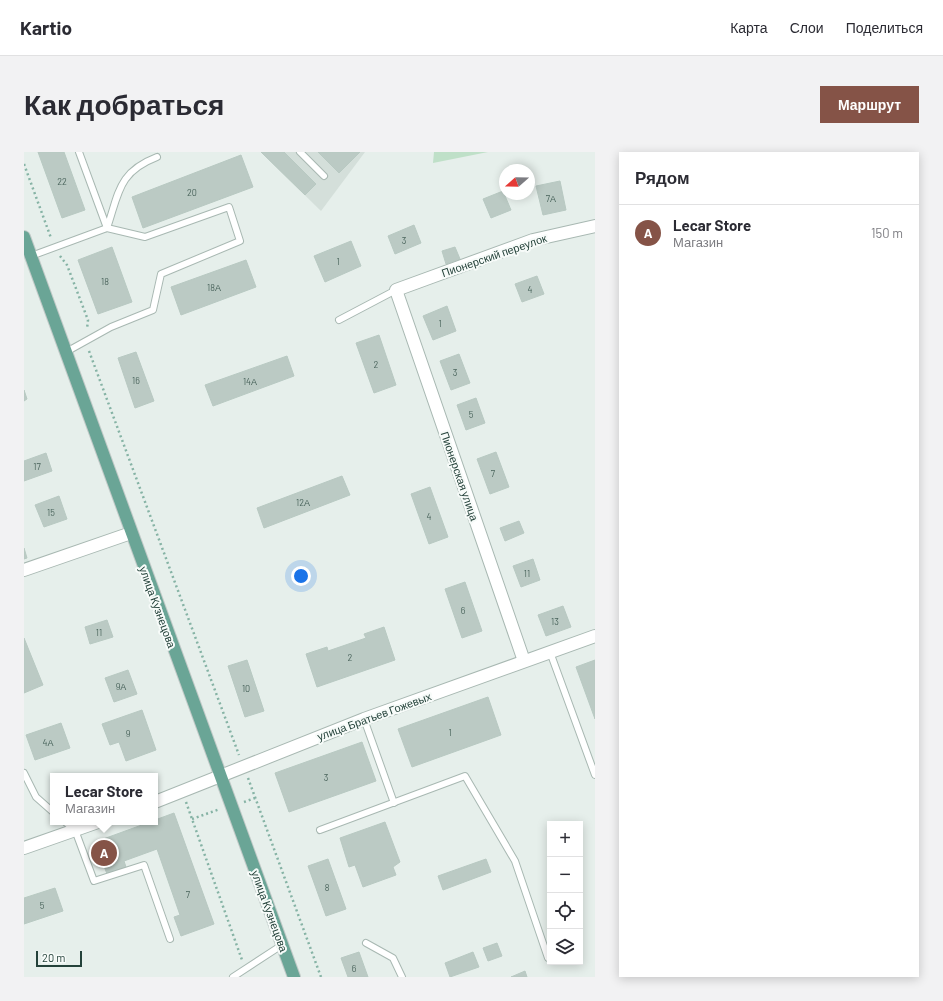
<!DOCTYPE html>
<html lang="ru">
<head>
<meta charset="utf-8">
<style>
	body { margin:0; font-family:Barlow,sans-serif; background:#f2f2f3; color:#2b2b33 }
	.controls { position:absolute; right:12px; bottom:12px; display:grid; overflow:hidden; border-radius:0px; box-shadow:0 2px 10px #0003 }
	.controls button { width:36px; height:36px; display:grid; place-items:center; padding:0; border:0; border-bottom:1px solid #e1e1e2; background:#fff; color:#2b2b33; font:20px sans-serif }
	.compass { position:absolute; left:475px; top:12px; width:36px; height:36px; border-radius:50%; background:#fff; box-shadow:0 2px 10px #0003; rotate:250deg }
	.scale { position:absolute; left:12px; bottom:10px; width:46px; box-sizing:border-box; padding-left:4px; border:2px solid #24423a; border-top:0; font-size:11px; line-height:14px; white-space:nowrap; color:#24423a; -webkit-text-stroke:3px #f7fbf9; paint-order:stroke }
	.you { position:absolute; left:277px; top:424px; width:14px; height:14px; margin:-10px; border:3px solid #fff; border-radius:50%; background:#1a73e8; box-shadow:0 0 0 6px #1a73e833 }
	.badge { display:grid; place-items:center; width:26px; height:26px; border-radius:50%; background:#855347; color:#fff; font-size:13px; font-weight:700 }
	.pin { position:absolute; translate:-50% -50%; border:2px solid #fff; box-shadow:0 1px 4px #0006 }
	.popup { position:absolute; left:26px; top:621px; width:108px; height:52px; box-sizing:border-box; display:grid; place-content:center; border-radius:0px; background:#fff; filter:drop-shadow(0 1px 3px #0005); font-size:13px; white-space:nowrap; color:#7c7c81 }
	.popup b { font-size:15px; color:#2b2b33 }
	.popup::after { content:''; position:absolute; left:50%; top:100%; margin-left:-8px; border:8px solid transparent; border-top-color:#fff }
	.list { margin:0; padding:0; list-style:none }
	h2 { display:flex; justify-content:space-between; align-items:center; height:52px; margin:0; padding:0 16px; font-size:17px }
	h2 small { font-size:13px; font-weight:400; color:#7c7c81 }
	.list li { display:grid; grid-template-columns:26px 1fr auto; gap:12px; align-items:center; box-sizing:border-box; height:56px; padding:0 16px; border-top:1px solid #e1e1e2 }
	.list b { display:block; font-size:15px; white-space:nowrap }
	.list p { margin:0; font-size:13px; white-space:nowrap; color:#7c7c81 }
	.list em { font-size:13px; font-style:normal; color:#7c7c81 }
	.icon { flex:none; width:22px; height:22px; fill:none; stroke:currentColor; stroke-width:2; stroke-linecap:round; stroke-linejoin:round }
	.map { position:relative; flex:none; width:571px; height:825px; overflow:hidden; border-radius:0px }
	header { display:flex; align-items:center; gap:24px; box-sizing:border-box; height:56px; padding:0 20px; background:#fff; border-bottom:1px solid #e1e1e2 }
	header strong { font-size:19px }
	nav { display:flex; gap:22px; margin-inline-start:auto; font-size:14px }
	.intro { display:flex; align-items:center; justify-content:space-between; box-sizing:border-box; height:96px; padding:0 24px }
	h1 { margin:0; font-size:28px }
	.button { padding:10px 18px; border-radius:0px; background:#855347; color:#fff; font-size:14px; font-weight:700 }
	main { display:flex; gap:24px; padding:0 24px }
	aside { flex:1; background:#fff; border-radius:0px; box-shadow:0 2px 10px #0003 }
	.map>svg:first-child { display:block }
</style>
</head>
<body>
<header>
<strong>Kartio</strong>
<nav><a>Карта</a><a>Слои</a><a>Поделиться</a></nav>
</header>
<div class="intro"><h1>Как добраться</h1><a class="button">Маршрут</a></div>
<main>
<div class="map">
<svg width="571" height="825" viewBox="0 0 571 825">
	<rect width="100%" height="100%" fill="#e6efeb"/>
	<path fill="#d4dfda" d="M237 0H341L297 59Z"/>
	<path fill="#bfe0c8" d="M410 0H464L409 11Z"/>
	<g fill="#bbcac4" stroke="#b8c9c2">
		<path d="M14 0H40L61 58 38 66Z"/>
		<path d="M237 0H260L292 32 281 43Z"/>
		<path d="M294 0H336L315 21Z"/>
		<path d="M217 3 229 35 119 76 108 45Z"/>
		<path d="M536 29 542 58 519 63 512 34Z"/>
		<path d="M479 39 487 58 467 66 459 47Z"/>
		<path d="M390 73 397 91 371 102 364 84Z"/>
		<path d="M327 89 337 114 301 130 290 104Z"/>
		<path d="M88 95 108 150 74 162 54 108Z"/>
		<path d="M431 95 436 107 422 112 418 99Z"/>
		<path d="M222 108 232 135 157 163 147 135Z"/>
		<path d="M513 124 520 142 498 150 491 132Z"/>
		<path d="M423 154 432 179 409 188 399 164Z"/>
		<path d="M355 183 372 233 350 241 332 191Z"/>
		<path d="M112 200 130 249 111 256 94 206Z"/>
		<path d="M435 202 446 231 427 238 416 209Z"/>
		<path d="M263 204 270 224 189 254 181 233Z"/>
		<path d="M0 238 3 247 0 249Z"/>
		<path d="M452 246 461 271 442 278 433 253Z"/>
		<path d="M472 300 485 335 466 342 453 307Z"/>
		<path d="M22 301 28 319 0 329V309Z"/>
		<path d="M318 324 326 343 240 376 233 356Z"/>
		<path d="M406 335 424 385 405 392 387 342Z"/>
		<path d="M35 344 43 367 20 375 11 353Z"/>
		<path d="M495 369 500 381 481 389 476 376Z"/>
		<path d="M0 396 3 406 0 407Z"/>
		<path d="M509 407 516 428 497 435 489 414Z"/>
		<path d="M441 430 458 479 438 486 421 437Z"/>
		<path d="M539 454 547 475 522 484 514 463Z"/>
		<path d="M83 468 89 485 66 492 61 475Z"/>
		<path d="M360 475 371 508 293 535 282 502 303 495 304 499 342 486 340 482Z"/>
		<path d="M0 486 19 533 0 541Z"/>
		<path d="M223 508 240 559 221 565 204 514Z"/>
		<path d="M571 508V567L552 515Z"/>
		<path d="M104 518 113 542 90 550 81 526Z"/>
		<path d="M464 545 477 583 388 615 374 577Z"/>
		<path d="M118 558 132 598 102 609 95 590 86 593 78 572Z"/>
		<path d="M37 571 46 596 11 608 2 583Z"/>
		<path d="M338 590 352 629 265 660 251 621Z"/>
		<path d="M150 661 190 772 157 784 150 765 156 763 133 697 100 709 102 715 83 722 71 690 126 670H131V668Z"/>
		<path d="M361 670 376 710 369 715 372 723 339 735 331 713 325 715 316 686Z"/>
		<path d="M304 707 322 757 302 764 284 714Z"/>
		<path d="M462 707 467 720 419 738 414 724Z"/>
		<path d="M31 736 39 759 0 772V746Z"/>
		<path d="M473 791 478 804 464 809 459 796Z"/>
		<path d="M335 800 344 825H324L317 806Z"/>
		<path d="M449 800 455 815 426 825 421 811Z"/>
		<path d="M501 819 503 825H487Z"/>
	</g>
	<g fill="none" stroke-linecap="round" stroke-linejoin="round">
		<g stroke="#a8b8b2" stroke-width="8">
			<g id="lane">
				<path d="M55 0 83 76C95 41 94 20 133 5"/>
				<path d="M276 0 300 24"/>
				<path d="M7 104 83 76 121 85 205 55 216 89 137 122 129 158 87 175 42 200"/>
				<path d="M315 168 372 138"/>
				<path d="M526 500 571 623"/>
				<path d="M340 567 370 651"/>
				<path d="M0 621 12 645 29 660"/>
				<path d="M41 670 51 678 70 729 120 713 146 787"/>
				<path d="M296 678 441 624 491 709 524 806"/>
				<path d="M342 791 369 806 378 825"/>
				<path d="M209 825 258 793"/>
			</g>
		</g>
		<g stroke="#a8b8b2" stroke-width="14">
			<g id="street">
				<path d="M0 418 107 381"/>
				<path d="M500 509 372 138 509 88 571 74"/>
				<path d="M131 650 340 567 571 484"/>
				<path d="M0 696 74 670"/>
			</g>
		</g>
		<g stroke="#c2cac8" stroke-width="14">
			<path id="primary" d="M0 85 270 825"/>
		</g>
		<g stroke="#86b3a5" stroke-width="2.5" stroke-dasharray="2 3" stroke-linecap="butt">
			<path d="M0 12 27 86"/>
			<path d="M36 104 43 113 64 168 63 177"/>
			<path d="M65 199 215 603"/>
			<path d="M224 626 297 825"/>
			<path d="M162 650 218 808"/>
			<path d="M220 650 231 646"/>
			<path d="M168 667 196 657"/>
		</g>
		<use href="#lane" stroke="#fff" stroke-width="6"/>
		<use href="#street" stroke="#fff" stroke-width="12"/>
		<use href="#primary" stroke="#6aa596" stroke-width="12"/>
	</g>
	<g text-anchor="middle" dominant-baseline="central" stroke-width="4" stroke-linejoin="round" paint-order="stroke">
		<g font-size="9" fill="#4a645c">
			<text x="38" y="29">22</text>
			<text x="168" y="40">20</text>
			<text x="527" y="46">7А</text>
			<text x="380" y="88">3</text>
			<text x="314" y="109">1</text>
			<text x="81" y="129">18</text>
			<text x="190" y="135">18А</text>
			<text x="506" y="137">4</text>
			<text x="416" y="171">1</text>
			<text x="352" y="212">2</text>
			<text x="431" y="220">3</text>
			<text x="112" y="228">16</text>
			<text x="226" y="229">14А</text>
			<text x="447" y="262">5</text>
			<text x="13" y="314">17</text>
			<text x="469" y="321">7</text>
			<text x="279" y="350">12А</text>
			<text x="27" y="360">15</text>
			<text x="405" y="364">4</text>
			<text x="503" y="421">11</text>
			<text x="439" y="458">6</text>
			<text x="531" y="469">13</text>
			<text x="75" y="480">11</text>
			<text x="326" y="505">2</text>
			<text x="97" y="534">9А</text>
			<text x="222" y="536">10</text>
			<text x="426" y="580">1</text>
			<text x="104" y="581">9</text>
			<text x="24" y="590">4А</text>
			<text x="302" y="625">3</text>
			<text x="303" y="735">8</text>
			<text x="164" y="742">7</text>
			<text x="18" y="753">5</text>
			<text x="330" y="816">6</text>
		</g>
		<g font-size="11" fill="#24423a" stroke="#f7fbf9">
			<text transform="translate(470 103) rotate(-19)">Пионерский переулок</text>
			<text transform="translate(436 324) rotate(71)">Пионерская улица</text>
			<text transform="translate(134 455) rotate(70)">улица Кузнецова</text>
			<text transform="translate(350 564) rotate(-20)">улица Братьев Гожевых</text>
			<text transform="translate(246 759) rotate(70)">улица Кузнецова</text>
		</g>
	</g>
</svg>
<div class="controls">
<button>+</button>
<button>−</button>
<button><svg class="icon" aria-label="locate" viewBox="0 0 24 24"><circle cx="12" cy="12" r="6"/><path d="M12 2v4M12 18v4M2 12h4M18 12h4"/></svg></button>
<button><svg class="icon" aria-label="layers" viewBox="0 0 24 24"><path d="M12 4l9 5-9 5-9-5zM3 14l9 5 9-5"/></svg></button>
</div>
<svg class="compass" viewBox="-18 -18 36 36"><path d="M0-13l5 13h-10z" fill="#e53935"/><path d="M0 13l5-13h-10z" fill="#7c7c81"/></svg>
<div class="scale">20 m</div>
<div class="you"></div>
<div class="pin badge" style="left:80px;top:701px">A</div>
<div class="popup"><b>Lecar Store</b>Магазин</div>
</div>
<aside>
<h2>Рядом<small></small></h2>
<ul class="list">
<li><span class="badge">A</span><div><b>Lecar Store</b><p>Магазин</p></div><em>150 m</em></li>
</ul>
</aside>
</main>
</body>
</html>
